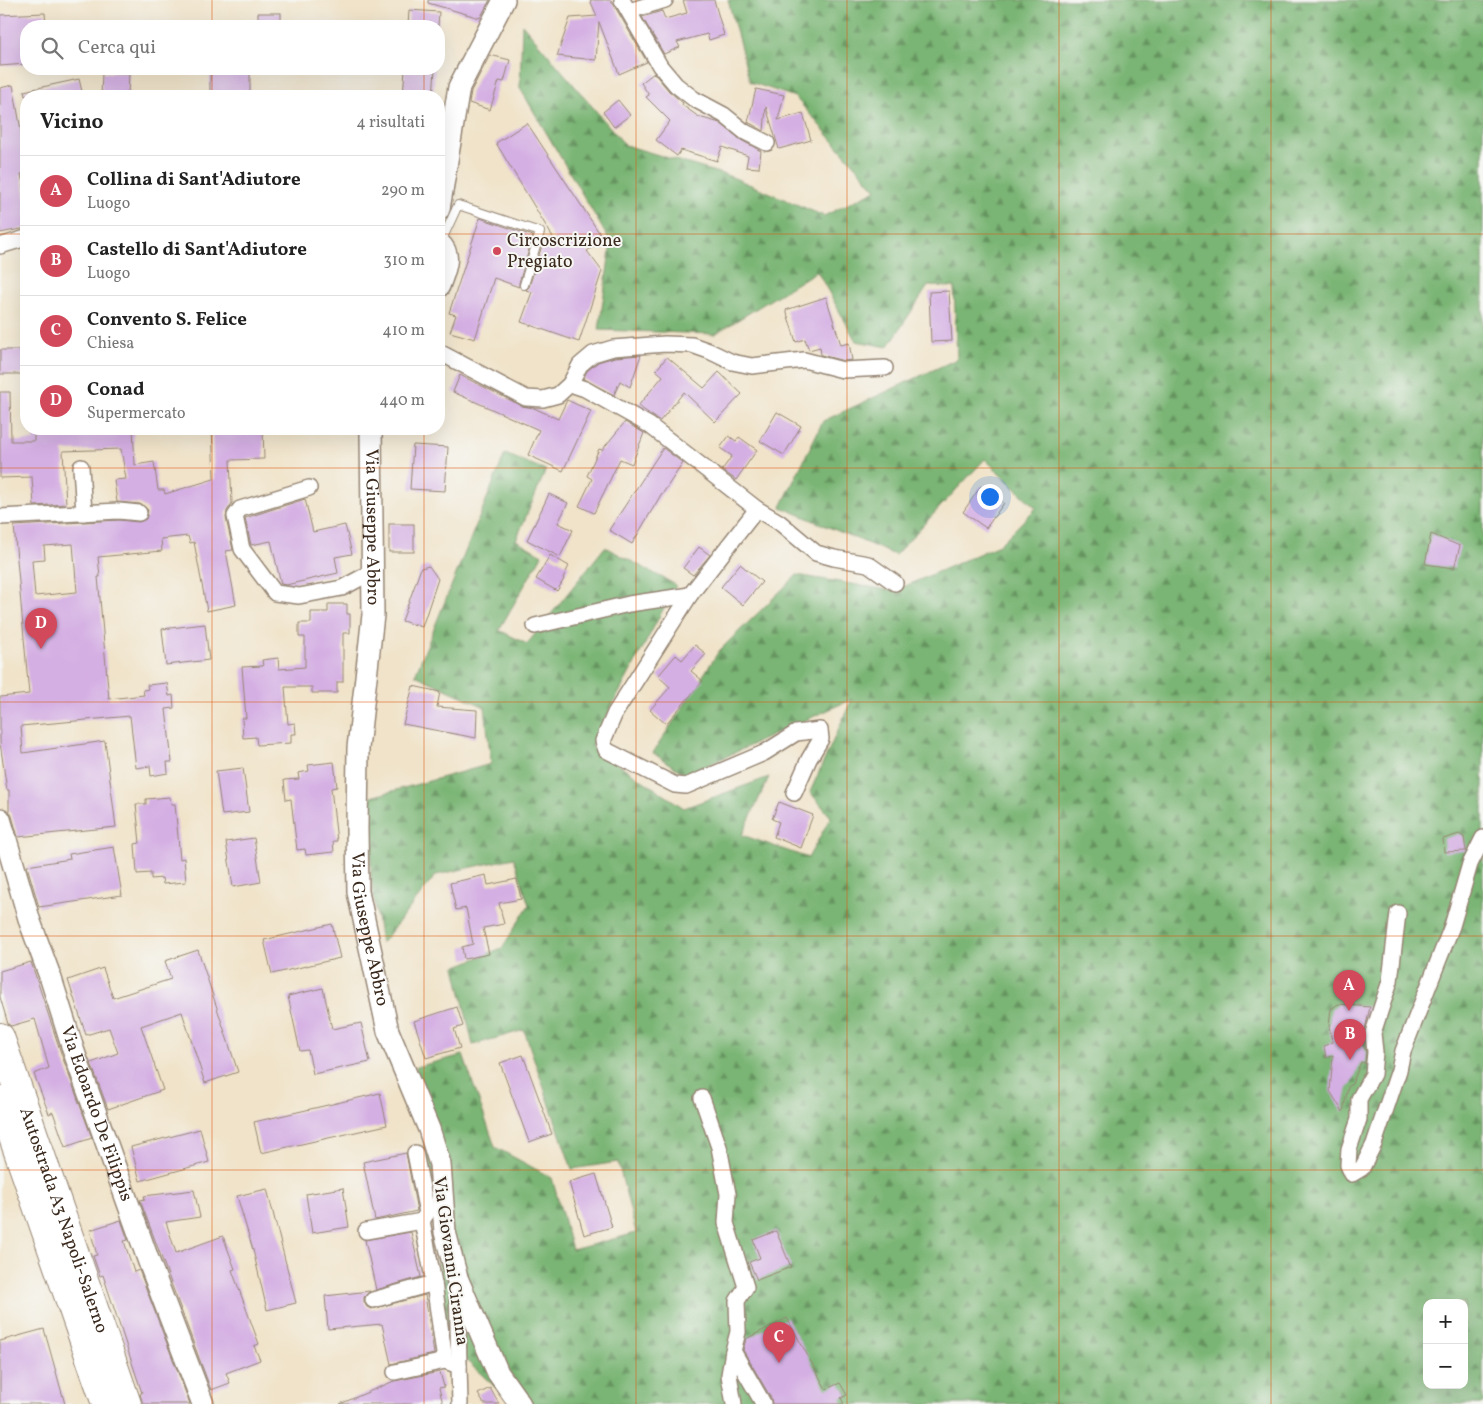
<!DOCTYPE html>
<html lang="it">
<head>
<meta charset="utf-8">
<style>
	body { margin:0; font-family:Vollkorn,serif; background:#f6f6f6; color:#222 }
	.controls { position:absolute; right:15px; bottom:15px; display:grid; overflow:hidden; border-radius:10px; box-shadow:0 5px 20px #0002 }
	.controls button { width:45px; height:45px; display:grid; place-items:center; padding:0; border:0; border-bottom:1px solid #e0e0e0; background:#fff; color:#222; font:25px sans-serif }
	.you { position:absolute; left:989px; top:496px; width:18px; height:18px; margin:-12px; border:4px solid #fff; border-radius:50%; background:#1a73e8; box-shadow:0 0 0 8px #1a73e833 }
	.badge { display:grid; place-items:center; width:32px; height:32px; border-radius:50%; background:#d1495b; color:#fff; font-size:16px; font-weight:700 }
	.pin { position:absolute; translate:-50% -41px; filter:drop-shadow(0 1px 2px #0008) }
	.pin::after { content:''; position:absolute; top:26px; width:18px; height:15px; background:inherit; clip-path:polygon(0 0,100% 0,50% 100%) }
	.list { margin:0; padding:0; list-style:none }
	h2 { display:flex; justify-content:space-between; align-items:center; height:65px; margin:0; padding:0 20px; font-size:21px }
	h2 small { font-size:16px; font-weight:400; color:#767676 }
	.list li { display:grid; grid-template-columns:32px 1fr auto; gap:15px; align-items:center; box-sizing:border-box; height:70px; padding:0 20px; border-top:1px solid #e0e0e0 }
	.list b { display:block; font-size:19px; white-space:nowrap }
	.list p { margin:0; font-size:16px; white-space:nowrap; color:#767676 }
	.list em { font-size:16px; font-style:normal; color:#767676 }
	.icon { flex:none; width:28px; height:28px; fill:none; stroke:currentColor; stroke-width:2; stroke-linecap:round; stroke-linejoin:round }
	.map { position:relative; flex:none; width:1483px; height:1404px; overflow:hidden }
	.search { position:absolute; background:#fff; box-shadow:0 5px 20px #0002; left:20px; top:20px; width:425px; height:55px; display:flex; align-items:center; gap:12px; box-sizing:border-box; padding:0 18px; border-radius:20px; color:#767676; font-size:19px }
	.panel { position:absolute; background:#fff; box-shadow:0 5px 20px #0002; left:20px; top:90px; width:425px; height:345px; border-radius:20px }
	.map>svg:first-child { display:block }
</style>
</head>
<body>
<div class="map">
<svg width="1483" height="1404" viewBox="0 0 1483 1404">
	<defs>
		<pattern id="forest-firs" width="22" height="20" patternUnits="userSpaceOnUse" patternTransform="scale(1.25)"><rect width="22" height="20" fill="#7ab574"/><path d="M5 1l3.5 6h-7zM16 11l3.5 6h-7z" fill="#65935f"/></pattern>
	</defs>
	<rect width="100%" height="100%" fill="#f6f6f2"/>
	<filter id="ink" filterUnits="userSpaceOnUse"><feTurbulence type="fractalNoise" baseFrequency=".02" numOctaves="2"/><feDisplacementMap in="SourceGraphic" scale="10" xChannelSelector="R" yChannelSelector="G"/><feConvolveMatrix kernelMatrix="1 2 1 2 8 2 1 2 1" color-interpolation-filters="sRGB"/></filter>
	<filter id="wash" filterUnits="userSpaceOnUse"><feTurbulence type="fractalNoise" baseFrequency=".0096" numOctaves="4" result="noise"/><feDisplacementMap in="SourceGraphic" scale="20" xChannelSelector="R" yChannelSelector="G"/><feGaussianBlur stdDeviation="1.12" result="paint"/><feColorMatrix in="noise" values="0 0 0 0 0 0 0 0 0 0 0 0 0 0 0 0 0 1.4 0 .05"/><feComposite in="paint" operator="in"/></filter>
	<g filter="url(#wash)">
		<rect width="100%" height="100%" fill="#f0e3c9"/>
		<path fill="url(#forest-firs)" stroke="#5a7049" fill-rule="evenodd" d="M728 0H1483V1404H514L447 1343 416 1067 463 1055 495 1147 552 1178 572 1250 636 1233 618 1162 572 1169 524 1030 473 1045 455 967 502 948 529 905 514 858 436 875 381 944 371 877V797L491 764 485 707 415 675 505 454 546 470 516 540 542 555 499 630 527 644 605 547 676 585 591 746 684 808 769 777 742 835 808 858 831 817 810 792 852 699 686 775 653 753 719 651 797 575 894 591 999 545 1036 508 985 459 895 555 781 507 823 421 957 359 954 287 928 286 888 347 856 341 817 271 715 334 599 330 611 243 520 88 522 24 625 145 732 177 824 216 876 190 795 97 750 82ZM1427 1303H1464V1385H1427Z"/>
		<g id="blocks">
			<g fill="#d4afe3" fill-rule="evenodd">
				<path d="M428 0H490L480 18 428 3Z"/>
				<path d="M590 0H611L647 62 619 74 599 22 596 60 557 56 570 18 597 16Z"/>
				<path d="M683 0H714L724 35 709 40 707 34 677 42 680 47 664 54 642 17 662 11 665 19 687 13Z"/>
				<path d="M409 10 439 12 438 26H408Z"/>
				<path d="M45 13 46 26H26V64L0 66V15Z"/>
				<rect x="258" y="13" width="23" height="13"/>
				<path d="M490 55 510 60 504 82 499 81 490 110 469 103 471 91Z"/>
				<rect x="210" y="69" width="40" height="27"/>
				<path d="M405 69H435L433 96H403Z"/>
				<path d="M102 73H129L128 96H101Z"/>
				<path d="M654 73 669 91 683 103 682 105 699 117 720 123 741 140 761 151 759 168 746 167 748 156 722 147 717 161 681 150 677 156 656 140 670 121 646 97 649 95 641 83Z"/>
				<path d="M79 79 83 96H25L24 91Z"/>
				<path d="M13 85 26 159V173L21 174 26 201V228L0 233V88Z"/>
				<path d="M756 89 784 95 778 120 803 113 811 140 779 149 766 107 764 131 748 122Z"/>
				<path d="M618 100 630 115 614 127 603 112Z"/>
				<path d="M527 123 604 240 587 251 602 271 579 342 521 322 532 292 526 290 529 287 544 239 557 244 496 143Z"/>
				<path d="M480 218 533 236 519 283V287L494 278 475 339 450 332 456 315 449 313Z"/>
				<path d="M949 291 952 341 931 342 929 292Z"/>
				<path d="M826 297 841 345 849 343 852 360 844 361 821 355 820 347 809 350 805 339 796 342 786 310Z"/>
				<rect x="0" y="350" width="24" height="24"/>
				<path d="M641 355 630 387 620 381 614 395 583 379 587 371 598 362 615 357Z"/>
				<path d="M667 357 704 388 719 372 742 394 715 422 684 392 660 421 638 406 663 376 656 370Z"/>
				<path d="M460 375 522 406 534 408 558 419 567 400 591 411 563 471 528 455 539 430 453 392Z"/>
				<path d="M0 392H10L11 441H34V429H133L135 465 154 462 158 490H164L165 494 214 479 212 429H263L264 459 230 460 232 503 227 511 226 518 233 550 226 551 236 605 207 611 194 542 190 543 188 536 161 539 162 551 98 557 100 577H98L109 699 144 695 143 690 148 689 147 685 167 683 169 696 173 695 174 708 166 709 172 762H167L168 773 151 776 150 766 136 768 130 716 21 726 23 753 105 741 116 827 18 837 12 816 9 810V790H7L0 743V697L29 694 14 526 119 520 139 522 146 519 148 510 140 504 117 502 114 480 126 479 121 449 63 451 66 504 34 506 32 477 0 478ZM73 544 77 592 35 596 32 560 45 559 44 546Z"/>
				<path d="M777 412 801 426 784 455 760 441Z"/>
				<path d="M625 422 644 433 632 464 620 459 594 513 579 506 592 479 587 476 599 449 602 450Z"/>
				<path d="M729 436 736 441 739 437 757 450 736 480 722 470 732 456 720 448Z"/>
				<path d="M413 445 448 447 445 491 410 489Z"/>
				<path d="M663 448 683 463 663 493H662L632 544 609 530Z"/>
				<path d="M981 486 1004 503 986 528 963 512Z"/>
				<path d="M549 494 568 503 558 523 573 530 560 557 527 540Z"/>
				<path d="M305 499 313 532 345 525 352 554 335 557 338 573 286 585 281 584 271 541 251 545 245 518Z"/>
				<rect x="389" y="524" width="25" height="28"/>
				<path d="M1431 534 1460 546 1454 568 1425 564Z"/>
				<path d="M699 547 710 555 693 575 683 568Z"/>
				<path d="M550 555 569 566 563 578 564 579 557 591 536 579Z"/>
				<path d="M740 564 762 582 743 605 721 587Z"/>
				<path d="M429 566 438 579 422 627 402 621 421 568Z"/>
				<path d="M328 604H347V614H350V633H343V682H337V693H312V687H285L288 724 295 723 296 734H291V743L257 745 256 737 243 738 242 718H246L242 667 263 666 262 660 278 658 279 669 305 667V637H299V623H311V612H328Z"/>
				<path d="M205 624 209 660 166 665 162 629Z"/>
				<path d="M695 645 706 654 691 671 703 681 666 724 650 710 670 687 658 676 676 655 682 660Z"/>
				<path d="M413 686 440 692 437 707 477 710 476 738 403 724Z"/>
				<path d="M334 762 337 787 331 788 337 841H333L334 852 306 855 305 849 297 850 291 799 286 800 284 780 299 779 298 773 309 771 308 765Z"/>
				<path d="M243 768 249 812 222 815 216 771Z"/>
				<path d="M170 797 171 804H175L180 859 184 858 186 882 163 884 162 878 151 879V873L137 874 135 844 140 843 136 804H146V799Z"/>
				<path d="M779 802 813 815 801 848 774 837 779 822 772 819Z"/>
				<path d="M1459 834 1464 837 1466 851 1444 852 1443 839Z"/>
				<path d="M254 838 261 882 233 887 226 842Z"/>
				<path d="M114 847 122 895 39 907 27 866 70 859 69 854Z"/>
				<path d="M486 875 488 885 517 879 521 899 499 903 504 924 483 928 489 954 464 959 462 947 473 944 466 908 456 910 450 883Z"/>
				<path d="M332 924 340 958 272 974 264 940Z"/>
				<path d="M198 950 238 1072 205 1083 182 1012 141 1026 163 1090 108 1109 91 1063 118 1053 109 1028 86 1035 68 980 103 968 113 998 171 979 165 961Z"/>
				<path d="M31 962 62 1056 92 1138 65 1147 53 1112 49 1114 34 1074 49 1068 35 1019 11 1026 8 1024 0 997V971Z"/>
				<path d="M323 988 332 1029 361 1023 370 1062 313 1074 308 1050 300 1051 288 996Z"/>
				<path d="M1338 1004 1370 1007 1364 1034 1363 1045 1366 1052 1365 1063 1361 1062 1352 1084 1348 1087 1343 1112 1330 1091 1333 1055 1326 1058 1324 1046 1332 1042 1329 1026 1331 1009Z"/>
				<path d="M457 1007 463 1026 454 1029 460 1048 426 1058 414 1021Z"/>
				<path d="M523 1055 552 1134 529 1142 500 1063Z"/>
				<path d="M380 1093 387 1125 261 1153 254 1122Z"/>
				<path d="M200 1129 209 1162 140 1181 131 1147Z"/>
				<path d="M406 1153 417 1211 375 1220 363 1162Z"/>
				<path d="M596 1174 612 1227 584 1235 569 1182Z"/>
				<path d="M343 1188 349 1227 312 1233 306 1194Z"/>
				<path d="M267 1189 296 1303 267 1310 253 1250 237 1196Z"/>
				<path d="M194 1190 200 1217 166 1222 176 1253 223 1236 235 1269 232 1270 259 1344 254 1346 260 1360 226 1373 230 1383 211 1390 140 1200 145 1199 144 1196Z"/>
				<path d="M121 1220 128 1240 124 1241 134 1272 139 1270 190 1404H143L140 1394 142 1393 103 1275 100 1276 93 1256 97 1255 90 1230Z"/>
				<path d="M776 1231 791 1267 757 1280 749 1262 760 1258 753 1240Z"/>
				<path d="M411 1232 421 1277 376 1290 365 1240Z"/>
				<path d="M370 1291 364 1297V1302L367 1307 371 1309 425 1295 434 1354 391 1364 382 1324 328 1329 325 1296Z"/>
				<path d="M787 1318 826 1389 840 1383 847 1395 841 1398 844 1404H772L771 1398 743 1350 746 1339Z"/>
				<path d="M44 1329 65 1404H0V1341Z"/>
				<path d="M440 1372 444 1387 439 1388 443 1404H340L394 1381Z"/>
				<path d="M490 1388 499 1404H484L478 1394Z"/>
			</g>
		</g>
	</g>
	<g filter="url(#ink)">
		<use href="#blocks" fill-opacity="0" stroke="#968674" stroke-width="1"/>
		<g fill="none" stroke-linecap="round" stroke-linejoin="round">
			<g stroke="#968674" stroke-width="10">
				<path id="lane" d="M441 242 458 205 540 232 524 285"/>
			</g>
			<g stroke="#968674" stroke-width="18">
				<g id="street">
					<path d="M622 0 660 66 676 85 694 99 724 115 745 132 767 143"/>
					<path d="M629 11 665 0"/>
					<path d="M0 246 26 238"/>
					<path d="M439 352 526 398 543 399 558 395 570 384 585 389 649 425 757 509 779 522 816 553 834 558 868 564 895 583"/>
					<path d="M570 384 580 365 593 354 613 348 665 344 692 345 709 351 732 362 752 366 804 360 843 370 885 368"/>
					<path d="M81 467 84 513"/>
					<path d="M309 488 240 509 235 516 242 549 275 593 299 596 342 588 372 572"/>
					<path d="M757 509 690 595 615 713 603 741 606 750 675 785 686 786 764 753 796 733 820 730 821 739 809 759 794 793"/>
					<path d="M0 517 119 511 139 513"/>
					<path d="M535 626 629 604 690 595"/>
					<path d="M1398 913 1390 981 1373 1033 1375 1052 1373 1074 1359 1099V1119L1349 1149 1348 1165 1352 1174 1362 1168 1374 1144 1399 1070 1403 1051 1452 926 1470 864 1483 838"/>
					<path d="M702 1098 719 1147 728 1194 726 1223 746 1287 737 1301 738 1332 733 1351"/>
					<path d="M415 1153 427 1213 422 1221 434 1283 445 1361 459 1366"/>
					<path d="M366 1231 422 1221"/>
					<path d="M457 1286 460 1404"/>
					<path d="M373 1300 434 1283"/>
					<path d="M395 1372 445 1361"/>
					<path d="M734 1404 729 1375 733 1351 763 1403"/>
				</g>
			</g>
			<g stroke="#968674" stroke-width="24">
				<g id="secondary">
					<path d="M439 209 459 87 504 0"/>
					<path d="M439 243C453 255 444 271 439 286"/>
					<path id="s1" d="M371 429 373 615 358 748 357 829 358 892 388 1031 429 1129 440 1164 445 1232 457 1278 498 1373 520 1404"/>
					<path id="s2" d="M0 819 30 922 51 979 74 1052 149 1262 203 1404"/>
				</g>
			</g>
			<g stroke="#968674" stroke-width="30">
				<g id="highway">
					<path id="s3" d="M0 1037 127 1404"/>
					<path d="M0 1100 106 1404"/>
				</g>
			</g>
			<use href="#lane" stroke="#fff" stroke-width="8"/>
			<use href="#street" stroke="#fff" stroke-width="15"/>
			<use href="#secondary" stroke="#fff" stroke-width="21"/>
			<use href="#highway" stroke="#fff" stroke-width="28"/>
		</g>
	</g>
	<path fill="none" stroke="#df570d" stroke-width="1" stroke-opacity="0.55" d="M212 0V26M424 0V26M636 0V1404M847 0V1404M1059 0V1404M1271 0V1404M212 69V96M424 69V96M0 234H26M439 234H1483M212 429V1404M424 429V1404M0 468H1483M0 702H1483M0 936H1483M0 1170H1483"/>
	<circle fill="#d1495b" stroke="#f6f6f2" stroke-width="2" cx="497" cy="251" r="5"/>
	<g text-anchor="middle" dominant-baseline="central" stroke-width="4" stroke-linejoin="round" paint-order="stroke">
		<g font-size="18" fill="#3b2a1e" stroke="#f6f6f2" text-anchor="start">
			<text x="507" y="241">Circoscrizione<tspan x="507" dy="21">Pregiato</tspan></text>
		</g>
		<g font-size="18" fill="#3b2a1e" stroke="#f6f6f2">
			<text stroke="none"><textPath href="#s1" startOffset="98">Via Giuseppe Abbro</textPath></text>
			<text stroke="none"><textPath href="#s1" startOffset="502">Via Giuseppe Abbro</textPath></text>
			<text stroke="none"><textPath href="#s2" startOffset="310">Via Edoardo De Filippis</textPath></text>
			<text stroke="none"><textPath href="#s3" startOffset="194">Autostrada A3 Napoli-Salerno</textPath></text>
			<text transform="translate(450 1261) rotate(82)">Via Giovanni Ciranna</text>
		</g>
	</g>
</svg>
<div class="controls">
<button>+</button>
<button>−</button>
</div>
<div class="you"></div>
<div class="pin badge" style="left:1349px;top:1011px">A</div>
<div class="pin badge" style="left:1350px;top:1060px">B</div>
<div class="pin badge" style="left:779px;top:1363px">C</div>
<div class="pin badge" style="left:41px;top:649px">D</div>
<div class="search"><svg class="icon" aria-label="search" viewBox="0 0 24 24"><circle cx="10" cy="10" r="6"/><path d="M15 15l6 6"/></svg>Cerca qui</div>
<section class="panel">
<h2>Vicino<small>4 risultati</small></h2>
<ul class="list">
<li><span class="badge">A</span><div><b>Collina di Sant'Adiutore</b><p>Luogo</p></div><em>290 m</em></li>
<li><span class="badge">B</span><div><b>Castello di Sant'Adiutore</b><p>Luogo</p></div><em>310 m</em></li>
<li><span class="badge">C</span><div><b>Convento S. Felice</b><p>Chiesa</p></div><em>410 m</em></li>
<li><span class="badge">D</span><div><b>Conad</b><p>Supermercato</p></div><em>440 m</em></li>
</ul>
</section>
</div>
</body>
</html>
